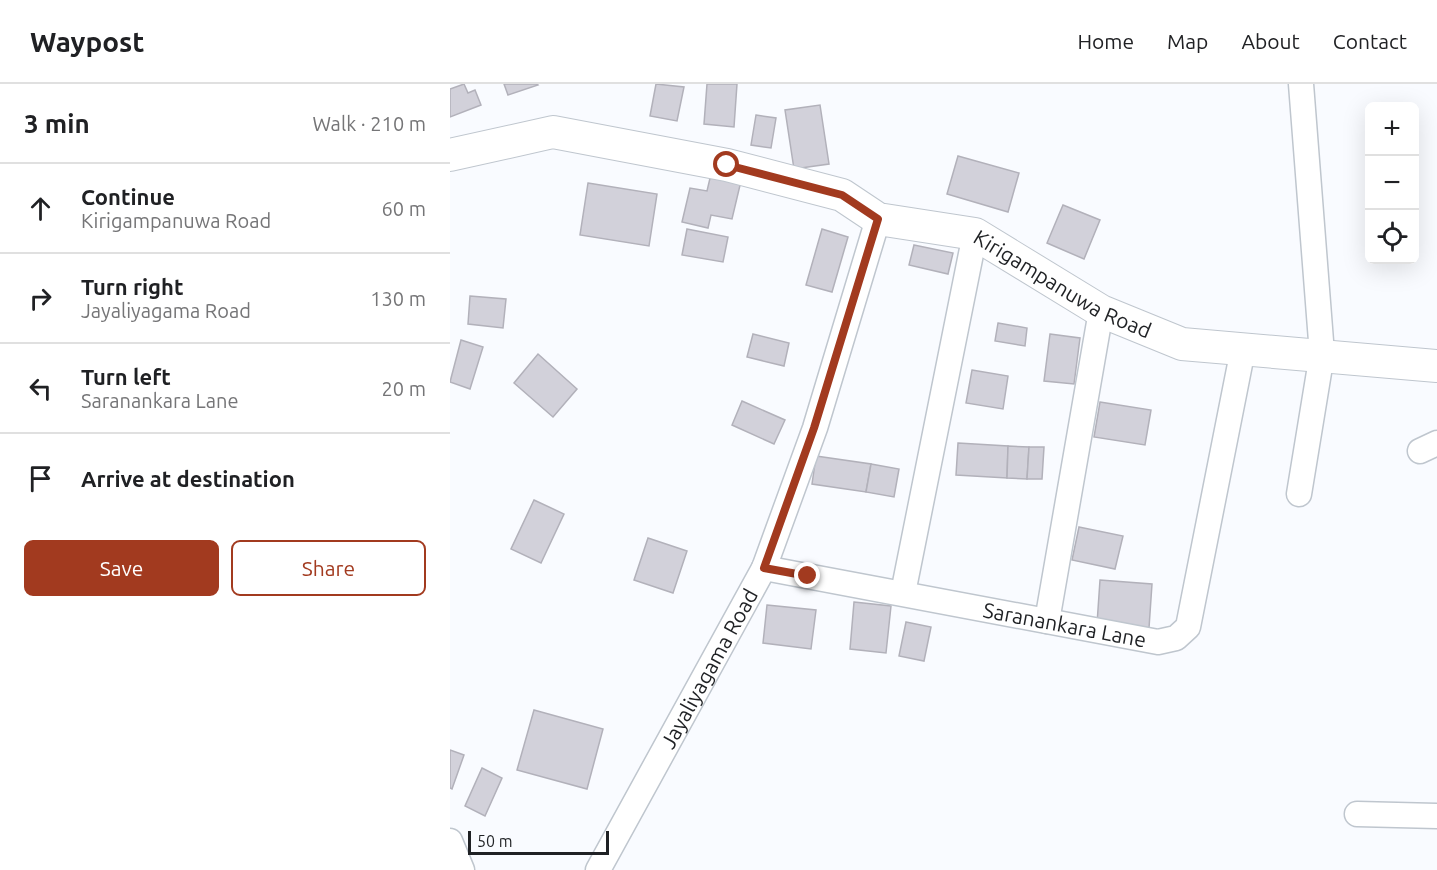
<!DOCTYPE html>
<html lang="en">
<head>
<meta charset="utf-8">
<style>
	body { margin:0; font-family:Ubuntu,sans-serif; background:#f2f2f2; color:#202124 }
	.controls { position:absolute; right:18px; top:18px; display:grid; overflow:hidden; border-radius:9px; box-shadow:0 6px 24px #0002 }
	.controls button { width:54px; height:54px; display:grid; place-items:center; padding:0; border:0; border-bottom:2px solid #e0e0e0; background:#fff; color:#202124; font:30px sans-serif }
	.scale { position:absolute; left:18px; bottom:15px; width:141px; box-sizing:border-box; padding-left:6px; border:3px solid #1f2124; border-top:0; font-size:16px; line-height:21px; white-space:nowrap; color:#1f2124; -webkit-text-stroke:4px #f9fbff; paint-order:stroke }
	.stop { position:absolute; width:18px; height:18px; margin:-14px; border:4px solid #a23a1f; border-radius:50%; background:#fff }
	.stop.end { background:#a23a1f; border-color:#fff; box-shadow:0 2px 6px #0008 }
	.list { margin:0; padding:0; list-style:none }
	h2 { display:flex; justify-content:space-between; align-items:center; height:78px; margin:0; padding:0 24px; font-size:26px }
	h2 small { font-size:20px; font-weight:400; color:#757577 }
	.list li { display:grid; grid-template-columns:39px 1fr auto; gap:18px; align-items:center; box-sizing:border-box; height:90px; padding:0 24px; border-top:2px solid #e0e0e0 }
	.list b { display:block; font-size:22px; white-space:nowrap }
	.list p { margin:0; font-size:20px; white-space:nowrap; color:#757577 }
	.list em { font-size:20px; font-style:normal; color:#757577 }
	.actions { display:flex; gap:12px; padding:18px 24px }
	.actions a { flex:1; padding:14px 0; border:2px solid #a23a1f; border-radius:9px; text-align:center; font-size:21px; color:#a23a1f }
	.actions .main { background:#a23a1f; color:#fff }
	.icon { flex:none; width:33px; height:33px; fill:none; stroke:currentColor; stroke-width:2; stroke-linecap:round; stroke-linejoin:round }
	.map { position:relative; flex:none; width:987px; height:786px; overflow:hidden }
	header { display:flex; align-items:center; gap:36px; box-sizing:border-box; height:84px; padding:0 30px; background:#fff; border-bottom:2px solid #e0e0e0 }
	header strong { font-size:28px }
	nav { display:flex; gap:33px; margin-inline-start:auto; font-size:21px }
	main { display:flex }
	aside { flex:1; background:#fff }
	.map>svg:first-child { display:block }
</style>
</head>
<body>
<header>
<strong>Waypost</strong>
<nav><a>Home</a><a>Map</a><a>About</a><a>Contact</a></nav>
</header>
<main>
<aside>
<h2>3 min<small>Walk · 210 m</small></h2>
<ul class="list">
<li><svg class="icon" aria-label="ahead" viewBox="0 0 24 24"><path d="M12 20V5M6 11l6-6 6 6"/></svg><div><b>Continue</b><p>Kirigampanuwa Road</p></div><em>60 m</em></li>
<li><svg class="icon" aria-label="right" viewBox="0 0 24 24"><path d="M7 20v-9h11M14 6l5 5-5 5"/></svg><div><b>Turn right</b><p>Jayaliyagama Road</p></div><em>130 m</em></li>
<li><svg class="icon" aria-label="left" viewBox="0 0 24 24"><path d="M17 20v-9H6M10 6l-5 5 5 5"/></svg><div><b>Turn left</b><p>Saranankara Lane</p></div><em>20 m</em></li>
<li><svg class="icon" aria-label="arrive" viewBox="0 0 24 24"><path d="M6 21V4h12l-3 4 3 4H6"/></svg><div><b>Arrive at destination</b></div></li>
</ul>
<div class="actions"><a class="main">Save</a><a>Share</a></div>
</aside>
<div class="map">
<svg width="987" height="786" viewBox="0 0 987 786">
	<rect width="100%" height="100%" fill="#f9fbff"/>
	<g fill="#d2d1da" stroke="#b2b1ba" stroke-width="1.5">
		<path d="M14 0 18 9 25 6 31 21 0 33V5Z"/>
		<path d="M54 0H87L88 1 58 11Z"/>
		<path d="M206 0 234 3 227 37 200 32Z"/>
		<path d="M257 0H287L284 43 254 40Z"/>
		<path d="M370 21 379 80 344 85 335 26Z"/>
		<path d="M306 31 326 34 321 64 301 61Z"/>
		<path d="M508 72 569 89 558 128 497 110Z"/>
		<path d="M261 90 291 97 282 135 261 131 258 144 232 138 240 104 257 107Z"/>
		<path d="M138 99 207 110 199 162 130 151Z"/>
		<path d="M613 121 650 136 634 175 597 159Z"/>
		<path d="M237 145 278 153 273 178 232 171Z"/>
		<path d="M372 145 398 153 382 208 356 201Z"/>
		<path d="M464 161 503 169 498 190 459 181Z"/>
		<path d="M20 212 56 215 53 244 18 240Z"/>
		<path d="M548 239 577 244 575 262 545 257Z"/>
		<path d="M303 250 339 259 334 282 297 273Z"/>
		<path d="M600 250 630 254 624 300 594 297Z"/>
		<path d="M11 256 33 263 20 305 0 298Z"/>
		<path d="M88 270 127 305 103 333 64 299Z"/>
		<path d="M522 286 558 292 553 325 516 319Z"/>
		<path d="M292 317 335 336 324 360 282 341Z"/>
		<path d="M650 318 701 326 695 361 644 353Z"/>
		<path d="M508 359 558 362 557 394 506 391Z"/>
		<path d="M558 362 579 363 577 395 557 394Z"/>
		<path d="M579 363H594L592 395H577Z"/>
		<path d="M366 372 421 380 416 408 362 400Z"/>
		<path d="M421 380 449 385 444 413 416 408Z"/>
		<path d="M84 416 114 430 91 479 61 465Z"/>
		<path d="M629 443 673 452 665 485 622 476Z"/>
		<path d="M198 454 237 467 223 509 184 496Z"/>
		<path d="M650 496 702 500 699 544 647 540Z"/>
		<path d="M404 518 441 522 436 569 400 565Z"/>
		<path d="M317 521 366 526 361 565 313 559Z"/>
		<path d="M456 538 481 543 474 577 449 572Z"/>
		<path d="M84 626 153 645 137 705 67 686Z"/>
		<path d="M0 666 14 671 2 705 0 704Z"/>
		<path d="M32 684 52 694 35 732 15 722Z"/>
	</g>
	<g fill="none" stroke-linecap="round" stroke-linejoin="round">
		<g stroke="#bfc6ce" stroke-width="27">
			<g id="minor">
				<path d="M970 367 987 359"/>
				<path d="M849 410 872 270 851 0"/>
				<path id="s1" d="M314 484 708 558 726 554 738 543 793 265"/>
				<path d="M453 509 525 150"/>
				<path d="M597 537 651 227"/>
				<path d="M907 730 987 732"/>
				<path d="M0 757 12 786"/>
				<path id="s2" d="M148 786 314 484 365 344 428 135"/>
			</g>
		</g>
		<g stroke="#bfc6ce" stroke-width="34">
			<g id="major">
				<path id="s3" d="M0 71 103 48 277 81 392 111 428 135 525 150 651 227 732 260 987 282"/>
			</g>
		</g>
		<use href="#minor" stroke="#fff" stroke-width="24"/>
		<use href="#major" stroke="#fff" stroke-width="32"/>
	</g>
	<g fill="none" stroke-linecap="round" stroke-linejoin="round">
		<path stroke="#a23a1f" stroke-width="8" d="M277 81 392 111 428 135 364 344 314 484 358 492"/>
	</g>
	<g text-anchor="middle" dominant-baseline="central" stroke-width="6" stroke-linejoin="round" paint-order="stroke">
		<g font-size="21" fill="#1f2124" stroke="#f9fbff">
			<text stroke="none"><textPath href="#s3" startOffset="644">Kirigampanuwa Road</textPath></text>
			<text stroke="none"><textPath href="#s1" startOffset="306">Saranankara Lane</textPath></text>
			<text stroke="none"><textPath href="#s2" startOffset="230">Jayaliyagama Road</textPath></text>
		</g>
	</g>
</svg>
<div class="controls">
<button>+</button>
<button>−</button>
<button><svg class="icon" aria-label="locate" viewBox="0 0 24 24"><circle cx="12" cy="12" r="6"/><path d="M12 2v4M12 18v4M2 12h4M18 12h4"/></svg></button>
</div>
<div class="scale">50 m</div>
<div class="stop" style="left:277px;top:81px"></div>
<div class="stop end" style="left:358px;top:492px"></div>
</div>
</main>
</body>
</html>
